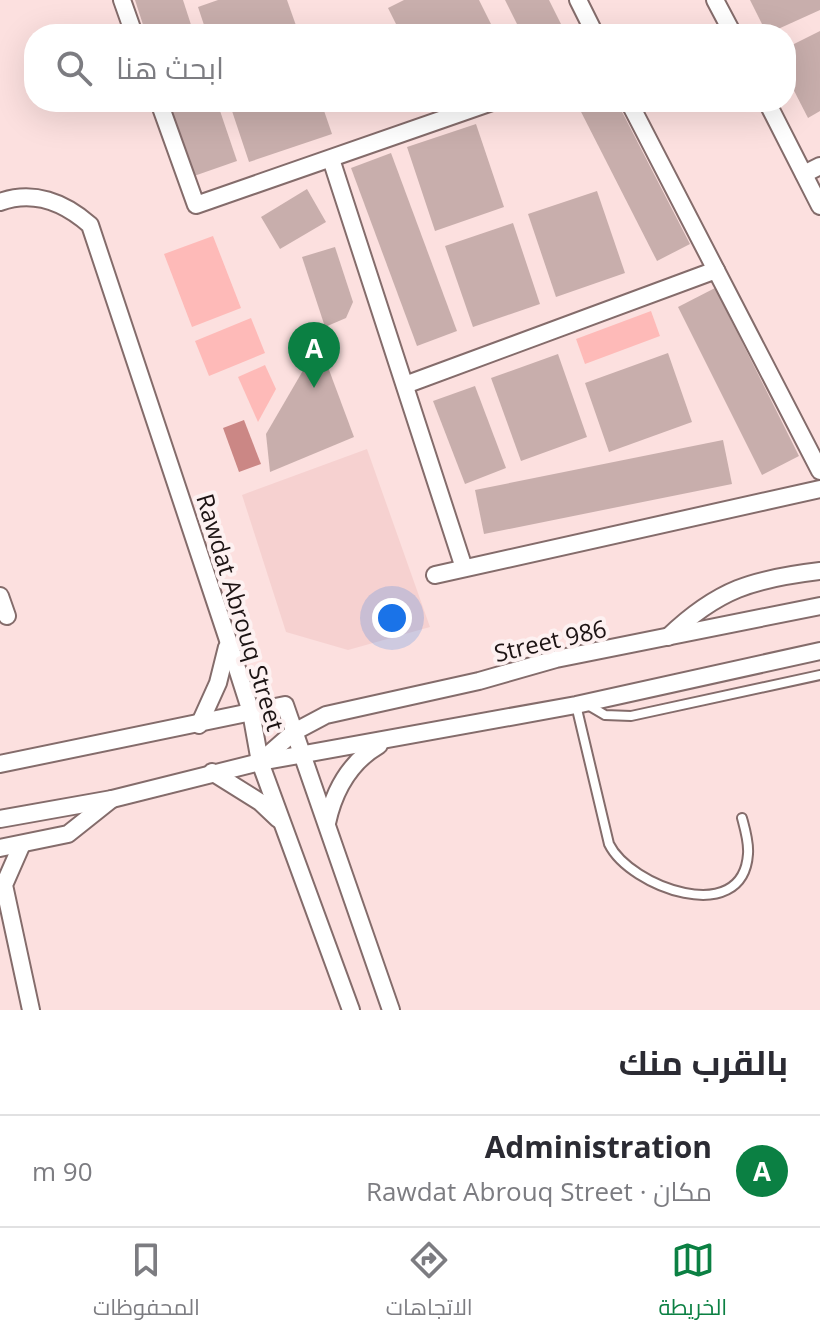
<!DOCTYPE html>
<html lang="ar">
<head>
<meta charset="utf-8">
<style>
	body { margin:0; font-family:"Open Sans",Cairo,sans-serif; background:#f7f7f7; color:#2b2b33; direction:rtl }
	.you { position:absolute; left:392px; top:618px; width:28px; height:28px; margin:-20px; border:6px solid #fff; border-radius:50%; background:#1a73e8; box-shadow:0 0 0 12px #1a73e833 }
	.badge { display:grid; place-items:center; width:52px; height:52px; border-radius:50%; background:#0b8043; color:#fff; font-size:26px; font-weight:700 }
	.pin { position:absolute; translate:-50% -66px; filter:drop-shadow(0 2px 4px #0008) }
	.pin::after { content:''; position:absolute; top:42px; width:28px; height:24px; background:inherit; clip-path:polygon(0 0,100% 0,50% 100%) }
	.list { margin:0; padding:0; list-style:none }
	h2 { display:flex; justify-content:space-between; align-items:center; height:104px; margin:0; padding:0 32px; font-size:34px }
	h2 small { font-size:26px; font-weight:400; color:#7c7c81 }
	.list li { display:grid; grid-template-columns:52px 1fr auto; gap:24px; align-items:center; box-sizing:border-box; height:112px; padding:0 32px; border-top:2px solid #e1e1e2 }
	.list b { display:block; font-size:30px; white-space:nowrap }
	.list p { margin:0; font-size:26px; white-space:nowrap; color:#7c7c81 }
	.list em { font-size:26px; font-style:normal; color:#7c7c81 }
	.icon { flex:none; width:44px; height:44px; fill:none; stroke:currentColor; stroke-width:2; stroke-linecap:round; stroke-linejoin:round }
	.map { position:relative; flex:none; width:820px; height:1010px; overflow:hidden; direction:ltr }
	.search { position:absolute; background:#fff; box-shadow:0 8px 32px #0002; left:24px; right:24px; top:24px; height:88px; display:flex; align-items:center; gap:20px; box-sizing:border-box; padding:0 28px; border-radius:32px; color:#7c7c81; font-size:30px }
	.sheet { height:216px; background:#fff }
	nav { display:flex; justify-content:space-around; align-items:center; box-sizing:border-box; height:112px; border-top:2px solid #e1e1e2; background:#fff; font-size:22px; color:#7c7c81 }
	nav a { display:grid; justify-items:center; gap:4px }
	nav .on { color:#0b8043 }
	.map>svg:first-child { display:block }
</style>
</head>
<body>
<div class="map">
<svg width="820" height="1010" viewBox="0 0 820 1010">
	<rect width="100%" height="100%" fill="#fce0df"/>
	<path fill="#f6d1d0" d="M367 449 430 627 348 650 286 632 242 495Z"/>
	<g fill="#febab8">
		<path d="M213 236 241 308 192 327 164 254Z"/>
		<path d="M651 311 660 336 585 364 576 339Z"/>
		<path d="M251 318 265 353 209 376 195 341Z"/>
		<path d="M265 365 276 389 258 422 238 377Z"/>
	</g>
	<path fill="#cb8785" d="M244 420 261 464 239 472 223 428Z"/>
	<g fill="#c8aeac">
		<path d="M135 0H183L194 34H146Z"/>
		<path d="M218 0H287L299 34H207L198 7Z"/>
		<path d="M404 0H479L496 34H401L388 8Z"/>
		<path d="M505 0H549L566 34H522Z"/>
		<path d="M750 0H820V10L767 34Z"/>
		<path d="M820 31V111L808 118 786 75V48Z"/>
		<path d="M169 102H217L237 161 194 176Z"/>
		<path d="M229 102H321L332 134 249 162Z"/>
		<path d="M576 102H617L690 244 657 261Z"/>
		<path d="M476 124 504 207 435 231 407 147Z"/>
		<path d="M391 153 457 331 417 346 351 168Z"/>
		<path d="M307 189 326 222 280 249 261 217Z"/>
		<path d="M597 191 625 273 556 297 528 214Z"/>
		<path d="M513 223 540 304 473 327 445 246Z"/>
		<path d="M335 247 353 302 346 318 325 327 302 257Z"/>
		<path d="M715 288 799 456 762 475 678 307Z"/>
		<path d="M319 343 354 437 270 472 266 434Z"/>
		<path d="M668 353 692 422 609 452 585 383Z"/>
		<path d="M558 354 587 437 521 461 491 378Z"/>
		<path d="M475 386 506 468 465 484 433 401Z"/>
		<path d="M723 440 732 484 484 534 475 490Z"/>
	</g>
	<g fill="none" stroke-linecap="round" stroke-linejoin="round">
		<g stroke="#846c6b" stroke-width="12">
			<g id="lane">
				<path d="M576 705 609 844C630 887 743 928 748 854 749 842 745 829 742 818"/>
				<path d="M588 705 605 715 631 716 820 675"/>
			</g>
		</g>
		<g stroke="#846c6b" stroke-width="20">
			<g id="street">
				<path d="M122 0 134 34"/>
				<path d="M578 0 595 34"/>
				<path d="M715 0 733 34"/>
				<path d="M159 102 196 205 492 102"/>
				<path d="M629 102 820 471"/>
				<path d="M767 102 820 206"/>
				<path d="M331 159 464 568"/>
				<path d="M804 174 820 166"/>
				<path d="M0 202C33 190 64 202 90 225L227 637 251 712 260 762 351 1010"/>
				<path d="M405 385 716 270"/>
				<path d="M435 575 820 489"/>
				<path d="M0 596 7 616"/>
				<path d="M668 637C718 589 753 579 820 571"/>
				<path d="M199 725 218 683 227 647"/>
				<path d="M261 761 294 732 326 715 479 681 556 659 820 606"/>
				<path d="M0 764 285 705 391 1010"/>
				<path d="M212 772 260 802 278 819"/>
				<path d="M0 819 112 799 260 762 576 705 820 651"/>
				<path d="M327 823C334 791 350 762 379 745"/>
				<path d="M22 844 4 885 31 1010"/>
				<path d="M0 848 68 834 112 799"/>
			</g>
		</g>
		<use href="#lane" stroke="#fff" stroke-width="8"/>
		<use href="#street" stroke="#fff" stroke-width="16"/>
	</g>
	<g text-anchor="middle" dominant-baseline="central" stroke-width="8" stroke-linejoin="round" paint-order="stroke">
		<g font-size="24" fill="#1c1313" stroke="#fdf1f1">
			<text transform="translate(241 612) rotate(73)">Rawdat Abrouq Street</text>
			<text transform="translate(550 640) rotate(-13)">Street 986</text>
		</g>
	</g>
</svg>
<div class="you"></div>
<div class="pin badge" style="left:314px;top:388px">A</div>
<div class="search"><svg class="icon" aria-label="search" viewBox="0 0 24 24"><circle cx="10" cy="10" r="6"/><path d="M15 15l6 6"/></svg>ابحث هنا</div>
</div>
<section class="sheet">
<h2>بالقرب منك<small></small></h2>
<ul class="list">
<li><span class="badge">A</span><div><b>Administration</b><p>مكان · Rawdat Abrouq Street</p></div><em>90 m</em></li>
</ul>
</section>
<nav>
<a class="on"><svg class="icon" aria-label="map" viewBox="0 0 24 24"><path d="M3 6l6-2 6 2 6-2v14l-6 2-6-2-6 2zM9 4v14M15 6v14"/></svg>الخريطة</a>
<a><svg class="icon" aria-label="directions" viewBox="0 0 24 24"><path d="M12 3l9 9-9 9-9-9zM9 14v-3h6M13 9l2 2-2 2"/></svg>الاتجاهات</a>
<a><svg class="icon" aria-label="saved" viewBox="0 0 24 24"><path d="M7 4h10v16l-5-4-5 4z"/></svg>المحفوظات</a>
</nav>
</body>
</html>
